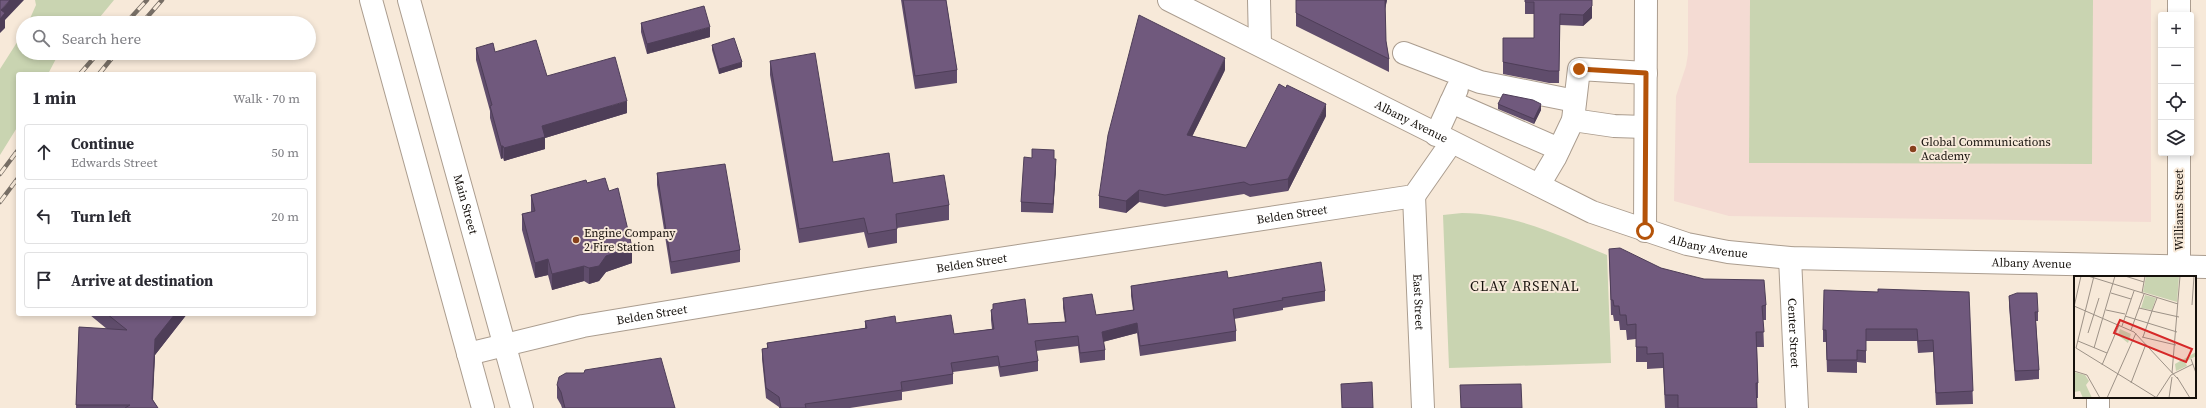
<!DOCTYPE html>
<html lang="en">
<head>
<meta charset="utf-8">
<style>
	body { margin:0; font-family:"Source Serif 4",serif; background:#f2f2f3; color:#2b2b33 }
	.controls { position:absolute; right:12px; top:12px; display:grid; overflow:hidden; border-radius:4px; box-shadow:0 2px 6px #0003 }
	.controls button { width:36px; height:36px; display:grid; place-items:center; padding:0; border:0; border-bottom:1px solid #e1e1e2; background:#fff; color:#2b2b33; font:20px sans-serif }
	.stop { position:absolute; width:12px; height:12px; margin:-9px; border:3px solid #b45309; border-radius:50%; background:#fff }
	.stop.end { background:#b45309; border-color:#fff; box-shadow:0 1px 4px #0008 }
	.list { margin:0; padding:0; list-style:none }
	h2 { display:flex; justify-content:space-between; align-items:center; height:52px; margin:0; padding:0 16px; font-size:17px }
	h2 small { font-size:13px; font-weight:400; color:#7c7c81 }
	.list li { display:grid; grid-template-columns:26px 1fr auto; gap:12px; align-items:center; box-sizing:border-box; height:56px; margin:0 8px 8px; padding:0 8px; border:1px solid #e1e1e2; border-radius:4px }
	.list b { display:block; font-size:15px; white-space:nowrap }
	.list p { margin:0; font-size:13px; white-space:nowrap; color:#7c7c81 }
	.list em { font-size:13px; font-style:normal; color:#7c7c81 }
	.icon { flex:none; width:22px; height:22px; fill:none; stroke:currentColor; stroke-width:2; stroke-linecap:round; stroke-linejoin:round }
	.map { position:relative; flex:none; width:2206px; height:408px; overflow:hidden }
	.search { position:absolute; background:#fff; box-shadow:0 2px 6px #0003; left:16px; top:16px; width:300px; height:44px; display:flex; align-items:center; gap:10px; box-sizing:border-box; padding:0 14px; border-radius:22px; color:#7c7c81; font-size:15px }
	.panel { position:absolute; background:#fff; box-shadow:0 2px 6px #0003; left:16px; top:72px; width:300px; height:244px; border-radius:4px }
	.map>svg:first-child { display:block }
</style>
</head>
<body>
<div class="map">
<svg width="2206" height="408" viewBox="0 0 2206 408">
	<rect width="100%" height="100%" fill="#f7e9d9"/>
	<path fill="#f4dbd3" d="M1688 0H2151V222L1729 216 1674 201 1676 96 1686 66 1688 54Z"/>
	<g fill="#c9d4b1">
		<path d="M35 0H114L95 23H28L36 5Z"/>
		<path d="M1750 0H2093L2092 164 1749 163Z"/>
		<path d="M23 33V53H59L48 74H18V126L0 155V69Z"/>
		<path d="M1462 213C1514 213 1560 236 1607 255L1611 363 1449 368 1443 215Z"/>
	</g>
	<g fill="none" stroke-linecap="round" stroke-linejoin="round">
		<g stroke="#ab9d8f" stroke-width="24">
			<g id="minor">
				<path d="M1259 0 1260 44"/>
				<path d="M2179 0V15"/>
				<path d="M1404 53 1480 82 1575 101"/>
				<path d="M1451 102 1559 149"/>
				<path d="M1573 120 1614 126 1645 127"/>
				<path d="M1436 135 1457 89"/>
				<path d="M2179 153V267"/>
				<path d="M1539 185 1555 158 1573 120 1579 69 1646 73"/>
				<path id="s1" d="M1414 196 1423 408"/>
				<path d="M1645 231 1646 0"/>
				<path id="s2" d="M1790 258 1797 408"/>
				<path id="s3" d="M468 354 583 326 867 279 1414 196 1451 143"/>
				<path d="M2098 397V408"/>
			</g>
		</g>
		<g stroke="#ab9d8f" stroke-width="24">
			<g id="major">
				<path d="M371 0 483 408"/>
				<path id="s4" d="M409 0 522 408"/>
			</g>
		</g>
		<g stroke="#ab9d8f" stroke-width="24">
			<g id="highway">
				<path id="s5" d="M1169 0 1592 212 1687 244 1728 252 1790 258 2206 267"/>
			</g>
		</g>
		<use href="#minor" stroke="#fff" stroke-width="22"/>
		<use href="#major" stroke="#fff" stroke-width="22"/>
		<use href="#highway" stroke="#fff" stroke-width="22"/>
		<g stroke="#776e65" stroke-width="4.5">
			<g id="rail">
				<path d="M126 23 147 0"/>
				<path d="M142 23 162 0"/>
				<path d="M80 74 98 53"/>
				<path d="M99 74 116 53"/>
				<path d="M0 174 18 150"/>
				<path d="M0 202 18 178"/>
			</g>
		</g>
		<use href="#rail" stroke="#f7e9d9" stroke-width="3" stroke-dasharray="9" stroke-linecap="butt"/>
	</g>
	<g fill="#604d6c">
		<path d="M901 0H946L957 70V83L915 89Z"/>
		<path d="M1296 0H1387L1385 8 1386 41 1389 59V72L1296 26Z"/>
		<path d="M1525 0H1592V18L1583 26 1560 25 1559 83H1549L1503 74V38H1534V14H1525Z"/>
		<path d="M641 23 710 37 647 54 641 32Z"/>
		<path d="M712 45 742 67 719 74 712 50Z"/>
		<path d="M476 48 495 52 627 113 545 138V149L504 161 503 158 501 159 490 118V111L476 60Z"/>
		<path d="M770 61 833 162 893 183 949 205V220L897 228V243L868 248 864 232 799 243 770 75Z"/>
		<path d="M1225 70 1192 136 1246 148 1326 116 1288 191 1250 197 1244 194 1165 207 1139 202 1126 213 1099 208V196Z"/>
		<path d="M1498 104 1541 110 1534 124 1498 109Z"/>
		<path d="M1054 159 1056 168 1053 213 1021 212V202Z"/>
		<path d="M657 173 740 250V262L671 274 657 185Z"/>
		<path d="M587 183 609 191 632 263 606 272 599 281 589 284 584 281 552 290 548 275 535 278 522 230V214L531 212V195Z"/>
		<path d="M1609 249 1661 268 1766 305V320H1763L1764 347H1757L1758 383V398H1756L1757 408H1665L1663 368 1647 369V362H1636V339L1627 340 1626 330H1620L1619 321H1614L1613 315H1611Z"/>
		<path d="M1228 278 1325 291V301L1283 308V310L1234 319 1236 331V341L1140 356 1137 333 1103 342 1105 350V360L1080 363 1078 346 1036 351 1038 361V371L1000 377 998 366 953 372V384L902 392V400L850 408H779V407L766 398 762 359V349L767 348V343L865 328V321L896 323 954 334 992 329 991 320V310L993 309V304L1028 324 1065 322 1063 308V298L1096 315 1133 310 1131 296V286Z"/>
		<path d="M1878 292H1969L1973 404 1936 405 1933 352 1918 353 1917 341H1866V363L1857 362V373L1827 372 1826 342H1823V330Z"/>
		<path d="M2009 296 2038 312V321H2036L2039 370V379L2015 381 2009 306Z"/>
		<path d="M90 314H187L155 355 153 400 158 408H76L79 327 107 329 90 315Z"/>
		<path d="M557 385 675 408H562L561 405 557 398Z"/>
	</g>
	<g fill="#4e3e58">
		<path d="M10 0H24L5 20V28L0 33V19L1 10Z"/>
		<path d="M1385 0H1387L1385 10Z"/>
		<path d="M1592 6V18L1583 26V15Z"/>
		<path d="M710 27V37L647 54V44Z"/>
		<path d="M1225 58V70L1187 147V135Z"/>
		<path d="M742 62V67L719 74V69Z"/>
		<path d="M627 101V113L545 138V149L504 161V148L542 126Z"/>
		<path d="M1326 104V116L1288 191V179Z"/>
		<path d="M1541 104V110L1534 124V119Z"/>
		<path d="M501 146H503V158L501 159Z"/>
		<path d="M1056 159V168L1053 213V204Z"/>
		<path d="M1139 190V202L1126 213V201Z"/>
		<path d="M632 247V263L606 272 599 281 589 284V268L606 256Z"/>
		<path d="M548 259V275L535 278V263Z"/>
		<path d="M584 266V281L552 290V274Z"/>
		<path d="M175 314H187L155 355 152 408V399L155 339Z"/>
		<path d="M1137 323V333L1102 342V332Z"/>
	</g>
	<g fill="#70597d" stroke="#4e3e58">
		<path d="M0 0H10L1 10 5 13 0 19Z"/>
		<path d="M903 0H946L957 70 915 76Z"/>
		<path d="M1296 0H1385L1386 41 1389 59 1296 13Z"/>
		<path d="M1525 0H1592V6L1583 15 1560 14 1559 71H1549L1503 62V38H1534V2H1525Z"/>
		<path d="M704 6 710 27 647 44 641 23Z"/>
		<path d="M1139 15 1225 58 1187 135 1246 148 1279 84 1286 88 1287 85 1326 104 1288 179 1250 185 1244 182 1165 195 1139 190 1126 201 1099 196 1108 135Z"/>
		<path d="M734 38 742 62 719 69 712 45Z"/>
		<path d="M536 40 547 76 615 57 627 101 542 126 545 137 504 148 503 146H501L490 106 492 105 476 48 493 43 495 52Z"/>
		<path d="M815 53 833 162 889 153 893 183 944 175 949 205 896 214 897 229 868 234 864 218 799 229 770 61Z"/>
		<path d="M1503 94 1533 100 1541 104 1534 119 1498 104Z"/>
		<path d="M1032 149 1054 150V159H1056L1053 204 1021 202 1024 157 1032 158Z"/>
		<path d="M725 164 740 250 671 262 657 173Z"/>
		<path d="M605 178 609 191 618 188 632 247 606 256 599 266 589 268 584 266 552 274 548 259 535 263 522 214 535 211 531 195 586 180 587 183Z"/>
		<path d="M1620 248 1661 268 1704 279 1764 280 1766 305 1762 306 1764 332H1756L1758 383H1756L1757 408H1678V395H1665L1663 353 1647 354V347H1636V324L1627 325 1626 315H1620L1619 306H1614L1613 300H1611L1609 249Z"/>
		<path d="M1321 262 1325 291 1282 298 1283 300 1233 309 1236 331 1140 346 1137 323 1102 332 1105 350 1080 353 1078 336 1035 341 1038 361 1000 367 998 356 951 363 953 374 901 382 902 390 805 404 806 408H781L779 397 766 388 762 349 768 348 767 343 867 328 865 321 895 316 896 323 951 315 954 334 994 329 991 310 993 309V304L1025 299 1028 324 1066 322 1063 298 1092 294 1096 315 1134 310 1131 286 1227 271 1228 278Z"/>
		<path d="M1878 289 1969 292 1973 391 1936 393 1933 340 1918 341 1917 329H1866V351L1857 350V360H1827L1826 330H1823L1824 290 1878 292Z"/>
		<path d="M2017 293H2037L2038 312H2035L2039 370 2015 371 2009 296Z"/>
		<path d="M107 314H175L155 339 152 399 158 408H125L130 405H76L79 327 127 330Z"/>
		<path d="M661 358 675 408H565L561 392 557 385 559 377 566 373H584L585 370Z"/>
		<path d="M1372 382 1373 408H1342L1341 384Z"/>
		<path d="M1521 384 1522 408H1461L1460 385Z"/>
	</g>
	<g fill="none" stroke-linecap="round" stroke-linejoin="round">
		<path stroke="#b45309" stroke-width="5" d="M1579 69 1646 73 1645 231"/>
	</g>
	<g fill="#87411c" stroke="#f7e9d9" stroke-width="1.5">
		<circle cx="1913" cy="149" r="4"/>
		<circle cx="576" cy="240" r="4"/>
	</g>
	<g text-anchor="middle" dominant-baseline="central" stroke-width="4" stroke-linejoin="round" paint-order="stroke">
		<g font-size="12" fill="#15100b" stroke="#f7e9d9">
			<text stroke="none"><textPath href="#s5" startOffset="271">Albany Avenue</textPath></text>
			<text stroke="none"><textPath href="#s4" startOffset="212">Main Street</textPath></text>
			<text transform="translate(2179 210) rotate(-90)">Williams Street</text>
			<text stroke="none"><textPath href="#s3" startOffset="836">Belden Street</textPath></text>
			<text stroke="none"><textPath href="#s5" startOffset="595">Albany Avenue</textPath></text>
			<text stroke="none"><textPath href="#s3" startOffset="512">Belden Street</textPath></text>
			<text stroke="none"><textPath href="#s5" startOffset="919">Albany Avenue</textPath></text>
			<text stroke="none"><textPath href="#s1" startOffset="106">East Street</textPath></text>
			<text stroke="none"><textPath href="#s3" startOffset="188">Belden Street</textPath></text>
			<text stroke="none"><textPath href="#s2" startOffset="75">Center Street</textPath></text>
		</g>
		<g font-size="12" fill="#15100b" stroke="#f7e9d9" text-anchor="start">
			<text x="1921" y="142">Global Communications<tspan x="1921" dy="14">Academy</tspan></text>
			<text x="584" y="233">Engine Company<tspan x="584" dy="14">2 Fire Station</tspan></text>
		</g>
		<g font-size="14" letter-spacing="1" fill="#15100b" stroke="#f7e9d9">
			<text x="1525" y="286">CLAY ARSENAL</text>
		</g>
	</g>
	<g transform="translate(2074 276)">
		<rect width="122" height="122" fill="#f7e9d9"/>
		<path d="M72 0H105L103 26 69 16ZM71 19 82 22 78 34 67 32ZM46 53 57 58 54 67 44 59ZM122 76V80L111 86 113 90 102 95 101 88ZM0 96 11 99 15 105 12 109 18 122H9L6 115 0 116Z" fill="#c9d4b1"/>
		<path fill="none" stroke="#9d9287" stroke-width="1" d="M14 0 104 28M20 0 2 72 83 122M51 0 70 6M37 17 57 23M68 17 71 0M83 22 78 35 105 41M118 29 120 0M0 30 60 56 104 103M0 31 7 0M65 32 78 35 69 61M32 34 51 38M51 40 103 56M48 50 60 15M57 54 70 18M14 57 25 22M68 61 102 69M4 65 33 77M20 72 41 0M117 83 122 97M28 89 45 49M0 95 13 99 26 122M98 97 106 0M103 101 116 122M57 107 72 68M33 122 62 57M82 122 97 99 119 88M95 122 98 101"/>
		<path fill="#d62828" fill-opacity="0.15" stroke="#d62828" stroke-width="2" d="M46 44 118 73 112 86 40 57Z"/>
		<rect width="122" height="122" fill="none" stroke="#15100b" stroke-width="2"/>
	</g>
</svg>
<div class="controls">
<button>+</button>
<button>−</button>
<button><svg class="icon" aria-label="locate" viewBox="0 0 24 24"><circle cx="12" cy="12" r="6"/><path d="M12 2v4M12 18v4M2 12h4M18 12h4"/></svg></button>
<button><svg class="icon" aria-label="layers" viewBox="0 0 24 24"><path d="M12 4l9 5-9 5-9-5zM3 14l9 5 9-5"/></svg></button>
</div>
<div class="stop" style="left:1645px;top:231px"></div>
<div class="stop end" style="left:1579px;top:69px"></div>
<div class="search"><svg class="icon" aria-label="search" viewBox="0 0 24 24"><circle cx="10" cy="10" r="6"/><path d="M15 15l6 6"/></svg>Search here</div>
<section class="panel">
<h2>1 min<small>Walk · 70 m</small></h2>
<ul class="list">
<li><svg class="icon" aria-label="ahead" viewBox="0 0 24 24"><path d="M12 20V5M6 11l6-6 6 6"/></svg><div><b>Continue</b><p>Edwards Street</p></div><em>50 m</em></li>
<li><svg class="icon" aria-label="left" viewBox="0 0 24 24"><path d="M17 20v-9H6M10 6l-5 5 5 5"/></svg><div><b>Turn left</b></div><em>20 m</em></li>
<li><svg class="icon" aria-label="arrive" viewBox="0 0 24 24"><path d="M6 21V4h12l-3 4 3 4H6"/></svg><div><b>Arrive at destination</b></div></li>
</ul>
</section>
</div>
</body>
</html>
